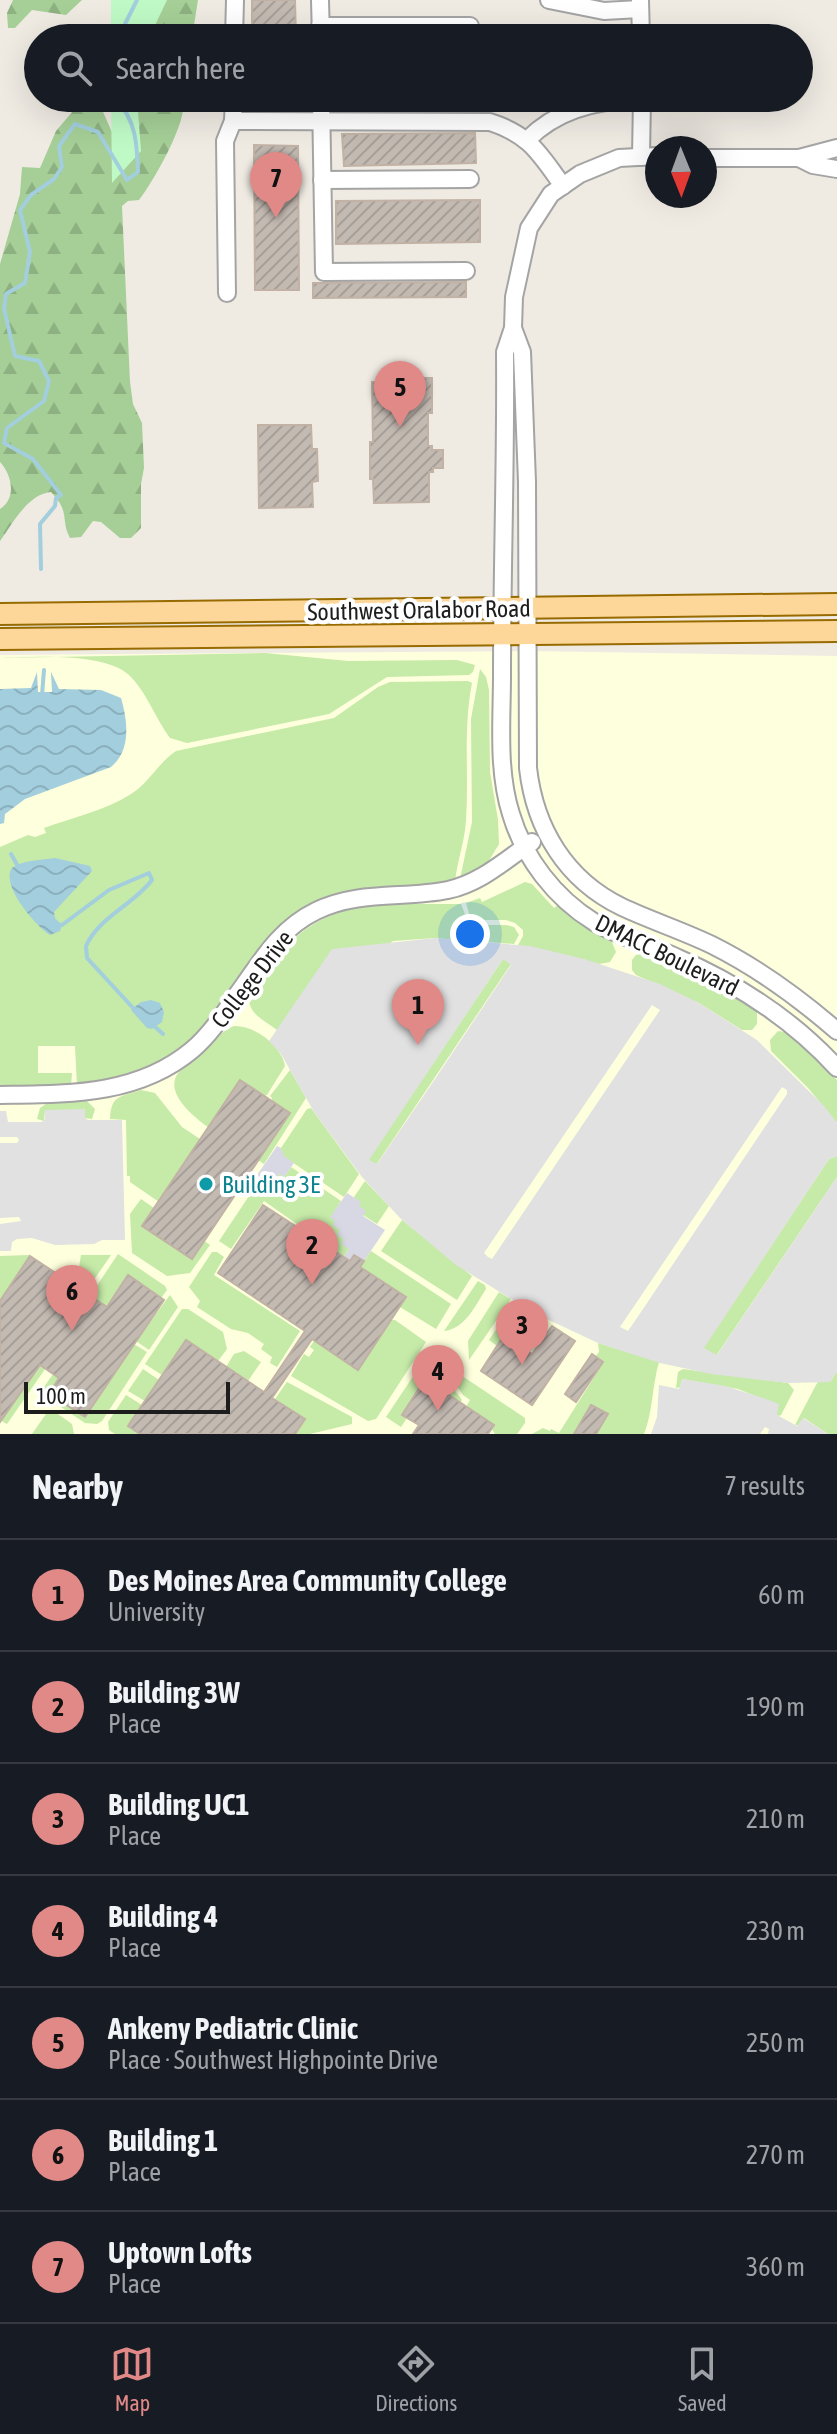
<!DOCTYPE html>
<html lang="en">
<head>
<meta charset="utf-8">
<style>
	body { margin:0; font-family:"Asap Condensed",sans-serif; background:#20242c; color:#f1f3f6 }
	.compass { position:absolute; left:645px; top:136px; width:72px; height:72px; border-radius:50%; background:#171b24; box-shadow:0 8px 32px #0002; rotate:179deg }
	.scale { position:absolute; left:24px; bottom:20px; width:206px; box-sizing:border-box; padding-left:8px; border:4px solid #1d1d1d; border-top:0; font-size:22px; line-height:28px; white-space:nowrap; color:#1d1d1d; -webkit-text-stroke:6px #fff; paint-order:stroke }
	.you { position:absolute; left:470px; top:934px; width:28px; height:28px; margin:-20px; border:6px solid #fff; border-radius:50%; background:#1a73e8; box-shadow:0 0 0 12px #1a73e833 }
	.badge { display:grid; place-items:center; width:52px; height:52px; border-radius:50%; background:#e08987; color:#111; font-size:26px; font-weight:700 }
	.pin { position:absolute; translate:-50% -66px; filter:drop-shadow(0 2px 4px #0008) }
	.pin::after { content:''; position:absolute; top:42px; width:28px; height:24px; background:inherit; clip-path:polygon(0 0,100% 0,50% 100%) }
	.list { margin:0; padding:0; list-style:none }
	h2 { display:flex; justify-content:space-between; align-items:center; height:104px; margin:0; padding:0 32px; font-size:34px }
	h2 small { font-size:26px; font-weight:400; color:#9ea1a6 }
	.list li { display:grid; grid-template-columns:52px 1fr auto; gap:24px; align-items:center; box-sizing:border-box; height:112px; padding:0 32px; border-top:2px solid #363941 }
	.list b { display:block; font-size:30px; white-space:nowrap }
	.list p { margin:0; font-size:26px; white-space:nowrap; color:#9ea1a6 }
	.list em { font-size:26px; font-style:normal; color:#9ea1a6 }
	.icon { flex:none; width:44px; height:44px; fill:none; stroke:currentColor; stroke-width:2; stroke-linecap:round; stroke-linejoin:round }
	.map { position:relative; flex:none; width:837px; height:1434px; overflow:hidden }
	.search { position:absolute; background:#171b24; box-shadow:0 8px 32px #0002; left:24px; right:24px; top:24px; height:88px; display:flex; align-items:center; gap:20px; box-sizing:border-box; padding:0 28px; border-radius:44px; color:#9ea1a6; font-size:30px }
	.sheet { height:888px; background:#171b24 }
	nav { display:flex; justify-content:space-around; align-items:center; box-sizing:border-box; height:112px; border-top:2px solid #363941; background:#171b24; font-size:22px; color:#9ea1a6 }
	nav a { display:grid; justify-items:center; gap:4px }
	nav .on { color:#e08987 }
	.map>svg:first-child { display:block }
</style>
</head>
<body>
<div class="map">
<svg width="837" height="1434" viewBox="0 0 837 1434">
	<defs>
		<pattern id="forest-firs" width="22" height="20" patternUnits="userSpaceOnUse" patternTransform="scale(2)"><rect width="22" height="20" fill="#a5cf97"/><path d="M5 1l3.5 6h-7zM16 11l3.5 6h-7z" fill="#8eb182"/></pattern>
		<pattern id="water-waves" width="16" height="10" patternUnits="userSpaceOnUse" patternTransform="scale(2)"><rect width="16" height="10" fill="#a2cedd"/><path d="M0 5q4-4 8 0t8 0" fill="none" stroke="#8bb0bd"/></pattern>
		<pattern id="building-hatch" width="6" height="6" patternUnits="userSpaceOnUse" patternTransform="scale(2)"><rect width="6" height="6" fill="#c3bab2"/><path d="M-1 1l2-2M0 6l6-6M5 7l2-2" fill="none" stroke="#a79f99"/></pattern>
	</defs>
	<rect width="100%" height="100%" fill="#efebe3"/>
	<path fill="#feffdc" d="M528 651 837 656V1434H0V655Z"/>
	<g fill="#c6eaa8">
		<path d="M265 653 348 661 457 660 475 665 473 672 469 675 387 677 329 714 187 743 170 738C156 719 146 691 129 675 103 652 33 657 0 658Z"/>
		<path d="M480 669 486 677 489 690 490 772 498 820 499 844 487 864 460 879 472 822 471 719Z"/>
		<path d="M468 681 472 683C463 729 469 774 466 820 465 841 457 861 455 882L316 905 209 1026 171 1059 135 1076 77 1086 75 1046H38V1073H72L71 1086 0 1087V847L28 835 35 837 46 833 44 828C72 818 106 810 131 794 149 783 158 763 176 751L334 718 378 687 390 682Z"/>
		<path d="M525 882 532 884 554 908 558 905 577 921 611 940 616 952 610 962 599 964 518 945 523 936V930L515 923 506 920H471L466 903 480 898 482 902Z"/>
		<path d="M382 904H461L469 925H506L514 927 519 935 514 944 435 938 393 941 277 1030C268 1023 253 1016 250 1005 246 995 255 986 261 978 292 932 325 908 382 904Z"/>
		<path d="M645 952C684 968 722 987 757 1010V1024L752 1030H742L699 1003 636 975 632 970V960L636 955Z"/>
		<path d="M503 959 511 964 376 1165 368 1160Z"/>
		<path d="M234 1026C254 1025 282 1046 285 1066L267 1095 263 1096 239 1081 208 1127C194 1117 161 1091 180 1071 187 1063 197 1058 205 1051 214 1042 222 1030 234 1026Z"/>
		<path d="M778 1031C796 1031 825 1066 837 1080V1123L808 1088 771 1051 770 1040Z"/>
		<path d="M290 1070 306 1098 264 1164 258 1160 272 1098 270 1096Z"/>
		<path d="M141 1090 155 1093 182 1127 200 1139 159 1202 130 1182V1176H127L126 1120 110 1119C111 1095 120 1097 141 1090Z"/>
		<path d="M87 1101 95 1109 92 1119 85 1118V1110H45L44 1121 37 1119 40 1108 49 1102Z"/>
		<path d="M311 1108 359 1174 344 1197 283 1156 281 1148 307 1109Z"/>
		<path d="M837 1156V1177L716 1356 703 1348 829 1159Z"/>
		<path d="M291 1167 341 1201 331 1217 336 1221 349 1249 344 1257 264 1201 231 1249 219 1241 257 1184 262 1187 269 1178 279 1174 284 1177Z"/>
		<path d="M365 1181 389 1206 377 1224 363 1215 354 1197Z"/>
		<path d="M141 1199 154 1208 142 1226 191 1259 204 1241 210 1245 190 1273 167 1276 132 1253 130 1214Z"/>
		<path d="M402 1220 472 1276 457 1300 381 1251Z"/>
		<path d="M371 1251 451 1304 436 1329 400 1307 406 1297 360 1267Z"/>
		<path d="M212 1252H217L224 1257 214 1275 300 1331 277 1367 270 1363 272 1357 261 1349 264 1344 248 1333 231 1329 197 1307 200 1301 189 1287Z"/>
		<path d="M118 1254 165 1286 167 1290 161 1298 128 1275 107 1307 90 1296Z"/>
		<path d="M29 1255 30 1256 0 1301V1256Z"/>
		<path d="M81 1255H111L89 1287 77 1280Z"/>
		<path d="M478 1281 485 1285 486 1289C475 1306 465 1329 444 1331Z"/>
		<path d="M499 1292 511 1299 469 1360 468 1341Z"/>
		<path d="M170 1295 178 1307 149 1350 136 1341Z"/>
		<path d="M515 1302 547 1320 528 1349 497 1346 489 1340Z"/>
		<path d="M182 1309H188L223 1332 227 1349 218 1361 186 1340 162 1375 145 1364Z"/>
		<path d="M391 1320H395L426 1342 376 1419 368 1421 291 1376 304 1354 309 1357 314 1350 310 1347 314 1341 358 1370Z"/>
		<path d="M598 1343 659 1362C652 1386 653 1411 644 1434H596L607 1414 592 1405 574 1434H532L543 1428 550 1431 551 1429 559 1433 603 1363 595 1357 599 1352Z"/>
		<path d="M134 1344 147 1352 102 1421 97 1424 85 1423 40 1393 53 1374 59 1378 49 1394 85 1417Z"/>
		<path d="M244 1351 261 1362 248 1381 226 1367 234 1354Z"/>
		<path d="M440 1361 525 1418V1423L517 1434H495L492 1429 494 1425 466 1407 470 1400 463 1395Z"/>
		<path d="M427 1362 436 1366 462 1400 460 1403 426 1380 402 1414 407 1418 401 1427 386 1417 420 1366Z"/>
		<path d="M40 1365 45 1369 7 1424 0 1420V1409L7 1413Z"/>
		<path d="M143 1369 159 1380 145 1401 128 1391Z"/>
		<path d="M683 1369 788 1383 794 1390 781 1415 778 1416 775 1412 778 1405 738 1389 682 1379 681 1387 676 1388 678 1372Z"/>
		<path d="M837 1371V1434H828L804 1418 799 1425H795L816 1385 818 1382H830Z"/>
		<path d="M287 1382 352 1417V1424L310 1434H295L305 1419 275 1399Z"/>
		<path d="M126 1395 142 1405 128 1426 140 1434H115L109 1430 108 1422Z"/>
		<path d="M55 1412 72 1424 74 1434H32L46 1414Z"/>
	</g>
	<g fill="url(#forest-firs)">
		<path d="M13 0H82L66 15 32 10 15 28H8L7 13Z"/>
		<path d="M156 0H198L192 38H146Z"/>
		<path d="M84 98H97L121 153 133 98H183C189 120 153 182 139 200L128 201 122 206 130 382 133 404 142 423 144 468 141 484V528L131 538H120L101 522 93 521 81 537 70 538C60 519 71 513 51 492 28 494 13 523 0 541V509C17 498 12 475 0 462V264L20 194 22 167 40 168 56 131Z"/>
	</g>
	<g fill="#bffac6">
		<path d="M111 0H167L149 38H111Z"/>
		<path d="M111 98H137L141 151 112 183Z"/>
	</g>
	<g fill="#e1e1e1" fill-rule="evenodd">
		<path d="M435 938 530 946 584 959 660 984 699 1003 757 1040 824 1106 837 1123V1156L829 1159 704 1348 717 1355 837 1177V1371L830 1382 788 1383 711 1374 660 1363 598 1343 534 1313 456 1265 400 1218 362 1177 314 1112 281 1054 269 1041 332 949ZM503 959 511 965 435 1079 377 1164 369 1160ZM652 1005 660 1010 492 1259 488 1257 484 1253ZM782 1087 787 1090V1094L641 1312 628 1331 620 1327Z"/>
		<path d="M85 1109V1118L88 1120H122L125 1240H102L94 1244 55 1245 32 1238 17 1239 12 1242 11 1251H0V1224L21 1221 19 1217 0 1218V1143H17L19 1140 17 1137H0V1111H6L8 1122H42L45 1119V1110Z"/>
		<path d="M682 1379 725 1386 766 1399 779 1404 777 1415 797 1426 803 1418 828 1434H768L769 1429 765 1427 760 1434H651L657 1417 659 1385 679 1389Z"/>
	</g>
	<g fill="#d8d7e4">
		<path d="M277 1146 281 1148 284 1156 294 1163 284 1177 279 1174 274 1181 269 1178 262 1187 253 1181Z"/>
		<path d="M347 1193 361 1202 359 1206 366 1211 363 1216 385 1230 364 1261 354 1255 350 1261 344 1257 349 1249 341 1244 344 1239 337 1235 340 1230 333 1225 335 1221 330 1217Z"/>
	</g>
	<g fill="url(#water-waves)">
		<path d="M37 672 38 692H52L51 672 59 689 101 690 121 698C128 722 131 750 111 767L25 799 5 814 4 823 0 824V689L31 688Z"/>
		<path d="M55 858 90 866 92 871 54 912 55 918 62 925 60 931 50 935C36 926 0 885 12 868 23 860 42 860 55 858Z"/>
		<path d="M151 1000 160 1003 164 1012 162 1022 152 1029 147 1028 131 1010 141 1002Z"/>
	</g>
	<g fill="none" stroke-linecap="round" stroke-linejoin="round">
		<g stroke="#a2cedd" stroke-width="4">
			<path d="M118 38 137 0"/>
			<path d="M41 569 40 524 55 506 56 498 61 495 33 459 4 443 7 428 44 401 49 381 39 361 15 356 4 309 6 294 25 283 30 252 20 210 31 195 54 179 62 167 59 146 75 124 98 132 127 180 138 172C137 143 136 120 115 98"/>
			<path d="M42 695 44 670"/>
			<path d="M11 854 19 868"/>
			<path d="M57 925H62L109 890 149 873 152 880C133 905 99 917 86 946L87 958 134 1009"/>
			<path d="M153 1025 163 1034"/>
		</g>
	</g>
	<g fill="url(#building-hatch)" stroke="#c1b2a5" stroke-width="2">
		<path d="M252 0H295L296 38H252Z"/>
		<path d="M475 133 476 163 344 166 342 134Z"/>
		<path d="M254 145 298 146 299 290H255Z"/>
		<path d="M480 200V242L336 244V201Z"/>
		<path d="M466 282V297L313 298V283Z"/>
		<path d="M416 378H432V413H428V446H432V450H443V468H433V472H429V502L374 503 373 479H370V442H373L372 382 416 384Z"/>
		<path d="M258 425H311L312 449H317L318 481 312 482 313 507 259 508Z"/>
		<path d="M240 1080 290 1113 192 1259 142 1226Z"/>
		<path d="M263 1205 350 1261 354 1255 364 1261 360 1267 406 1297 358 1370 312 1339 272 1398 305 1419 295 1434H140L128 1426 186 1340 264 1392 305 1331 218 1273Z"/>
		<path d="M30 1256 107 1307 128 1275 164 1300 85 1417 49 1394 59 1378 40 1365 0 1422V1301Z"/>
		<path d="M552 1326 575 1341 532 1405 481 1371 504 1335 532 1354Z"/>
		<path d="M592 1354 603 1362 576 1402 565 1394Z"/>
		<path d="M425 1379 494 1425 488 1434H413L419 1425 402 1415Z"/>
		<path d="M591 1405 608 1414 596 1434H574Z"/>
	</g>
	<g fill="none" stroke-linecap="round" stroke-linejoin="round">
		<g stroke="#a4a4a4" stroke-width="20">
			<g id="minor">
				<path d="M320 0 321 38"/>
				<path d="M549 0 604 11 640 9"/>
				<path d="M640 0 641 38"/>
				<path d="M320 26H470"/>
				<path d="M234 38 235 0"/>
				<path d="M234 98 233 121 490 122C530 135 539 153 563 186"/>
				<path d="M321 98 324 272 466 271"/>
				<path d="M528 139C559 108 599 99 642 100"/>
				<path d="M657 156 619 158 580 174 551 194 529 228 514 297 513 328 505 352C506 460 502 567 502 675 502 720 497 770 511 814 524 858 555 898 594 922 620 937 651 945 678 958 738 984 793 1020 837 1068"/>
				<path d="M641 157 642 98"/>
				<path d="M705 158H799L837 148"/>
				<path d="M799 158 813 165 837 169"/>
				<path d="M322 180 470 179"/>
				<path d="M227 293 225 141 233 121"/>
				<path d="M513 328 522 352 527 482 528 768C535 829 566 880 622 907 652 921 683 931 712 945 758 968 799 998 837 1031"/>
				<path d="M0 1095C67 1094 137 1096 192 1050 212 1033 226 1010 241 989 263 958 281 928 316 911 359 890 404 899 448 890 481 883 505 860 532 842"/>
			</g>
		</g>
		<g stroke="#976b00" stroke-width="24">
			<g id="major">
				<path d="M0 614 837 604"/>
				<path d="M0 639 837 631"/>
			</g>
		</g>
		<use href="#minor" stroke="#fff" stroke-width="16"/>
		<use href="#major" stroke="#fdd699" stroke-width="20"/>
	</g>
	<circle fill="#0f9aa8" stroke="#fff" stroke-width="3" cx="206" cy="1184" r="8"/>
	<g text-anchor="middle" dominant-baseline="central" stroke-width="8" stroke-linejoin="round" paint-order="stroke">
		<g font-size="24" fill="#1d1d1d" stroke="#fff">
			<text transform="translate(419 610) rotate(-1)">Southwest Oralabor Road</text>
			<text transform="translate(667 955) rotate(26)">DMACC Boulevard</text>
			<text transform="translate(252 979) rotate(-52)">College Drive</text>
		</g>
		<g font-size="24" fill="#0d838f" stroke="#fff" text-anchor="start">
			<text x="222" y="1184">Building 3E</text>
		</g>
	</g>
</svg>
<svg class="compass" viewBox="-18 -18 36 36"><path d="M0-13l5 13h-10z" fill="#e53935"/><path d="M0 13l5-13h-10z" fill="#9ea1a6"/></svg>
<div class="scale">100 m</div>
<div class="you"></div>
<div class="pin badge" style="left:418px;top:1045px">1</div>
<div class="pin badge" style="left:312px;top:1285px">2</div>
<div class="pin badge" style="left:522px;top:1365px">3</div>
<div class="pin badge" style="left:438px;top:1411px">4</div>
<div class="pin badge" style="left:400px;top:427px">5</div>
<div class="pin badge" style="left:72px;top:1331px">6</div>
<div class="pin badge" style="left:276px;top:218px">7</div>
<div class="search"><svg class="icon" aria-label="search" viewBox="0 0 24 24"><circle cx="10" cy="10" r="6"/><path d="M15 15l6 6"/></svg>Search here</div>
</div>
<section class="sheet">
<h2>Nearby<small>7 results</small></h2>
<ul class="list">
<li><span class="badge">1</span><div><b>Des Moines Area Community College</b><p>University</p></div><em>60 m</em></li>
<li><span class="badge">2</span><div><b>Building 3W</b><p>Place</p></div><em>190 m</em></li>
<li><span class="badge">3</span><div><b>Building UC1</b><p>Place</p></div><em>210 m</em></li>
<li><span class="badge">4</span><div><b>Building 4</b><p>Place</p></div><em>230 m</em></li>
<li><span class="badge">5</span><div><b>Ankeny Pediatric Clinic</b><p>Place · Southwest Highpointe Drive</p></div><em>250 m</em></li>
<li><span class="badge">6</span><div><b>Building 1</b><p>Place</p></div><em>270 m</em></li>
<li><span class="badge">7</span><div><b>Uptown Lofts</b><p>Place</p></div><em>360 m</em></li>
</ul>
</section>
<nav>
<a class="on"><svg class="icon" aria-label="map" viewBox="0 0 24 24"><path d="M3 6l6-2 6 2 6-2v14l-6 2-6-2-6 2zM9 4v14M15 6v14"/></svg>Map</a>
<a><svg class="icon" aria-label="directions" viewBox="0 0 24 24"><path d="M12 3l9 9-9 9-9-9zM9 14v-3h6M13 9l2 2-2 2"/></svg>Directions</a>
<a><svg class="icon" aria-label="saved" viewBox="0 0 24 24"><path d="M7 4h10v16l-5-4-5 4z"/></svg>Saved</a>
</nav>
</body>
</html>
